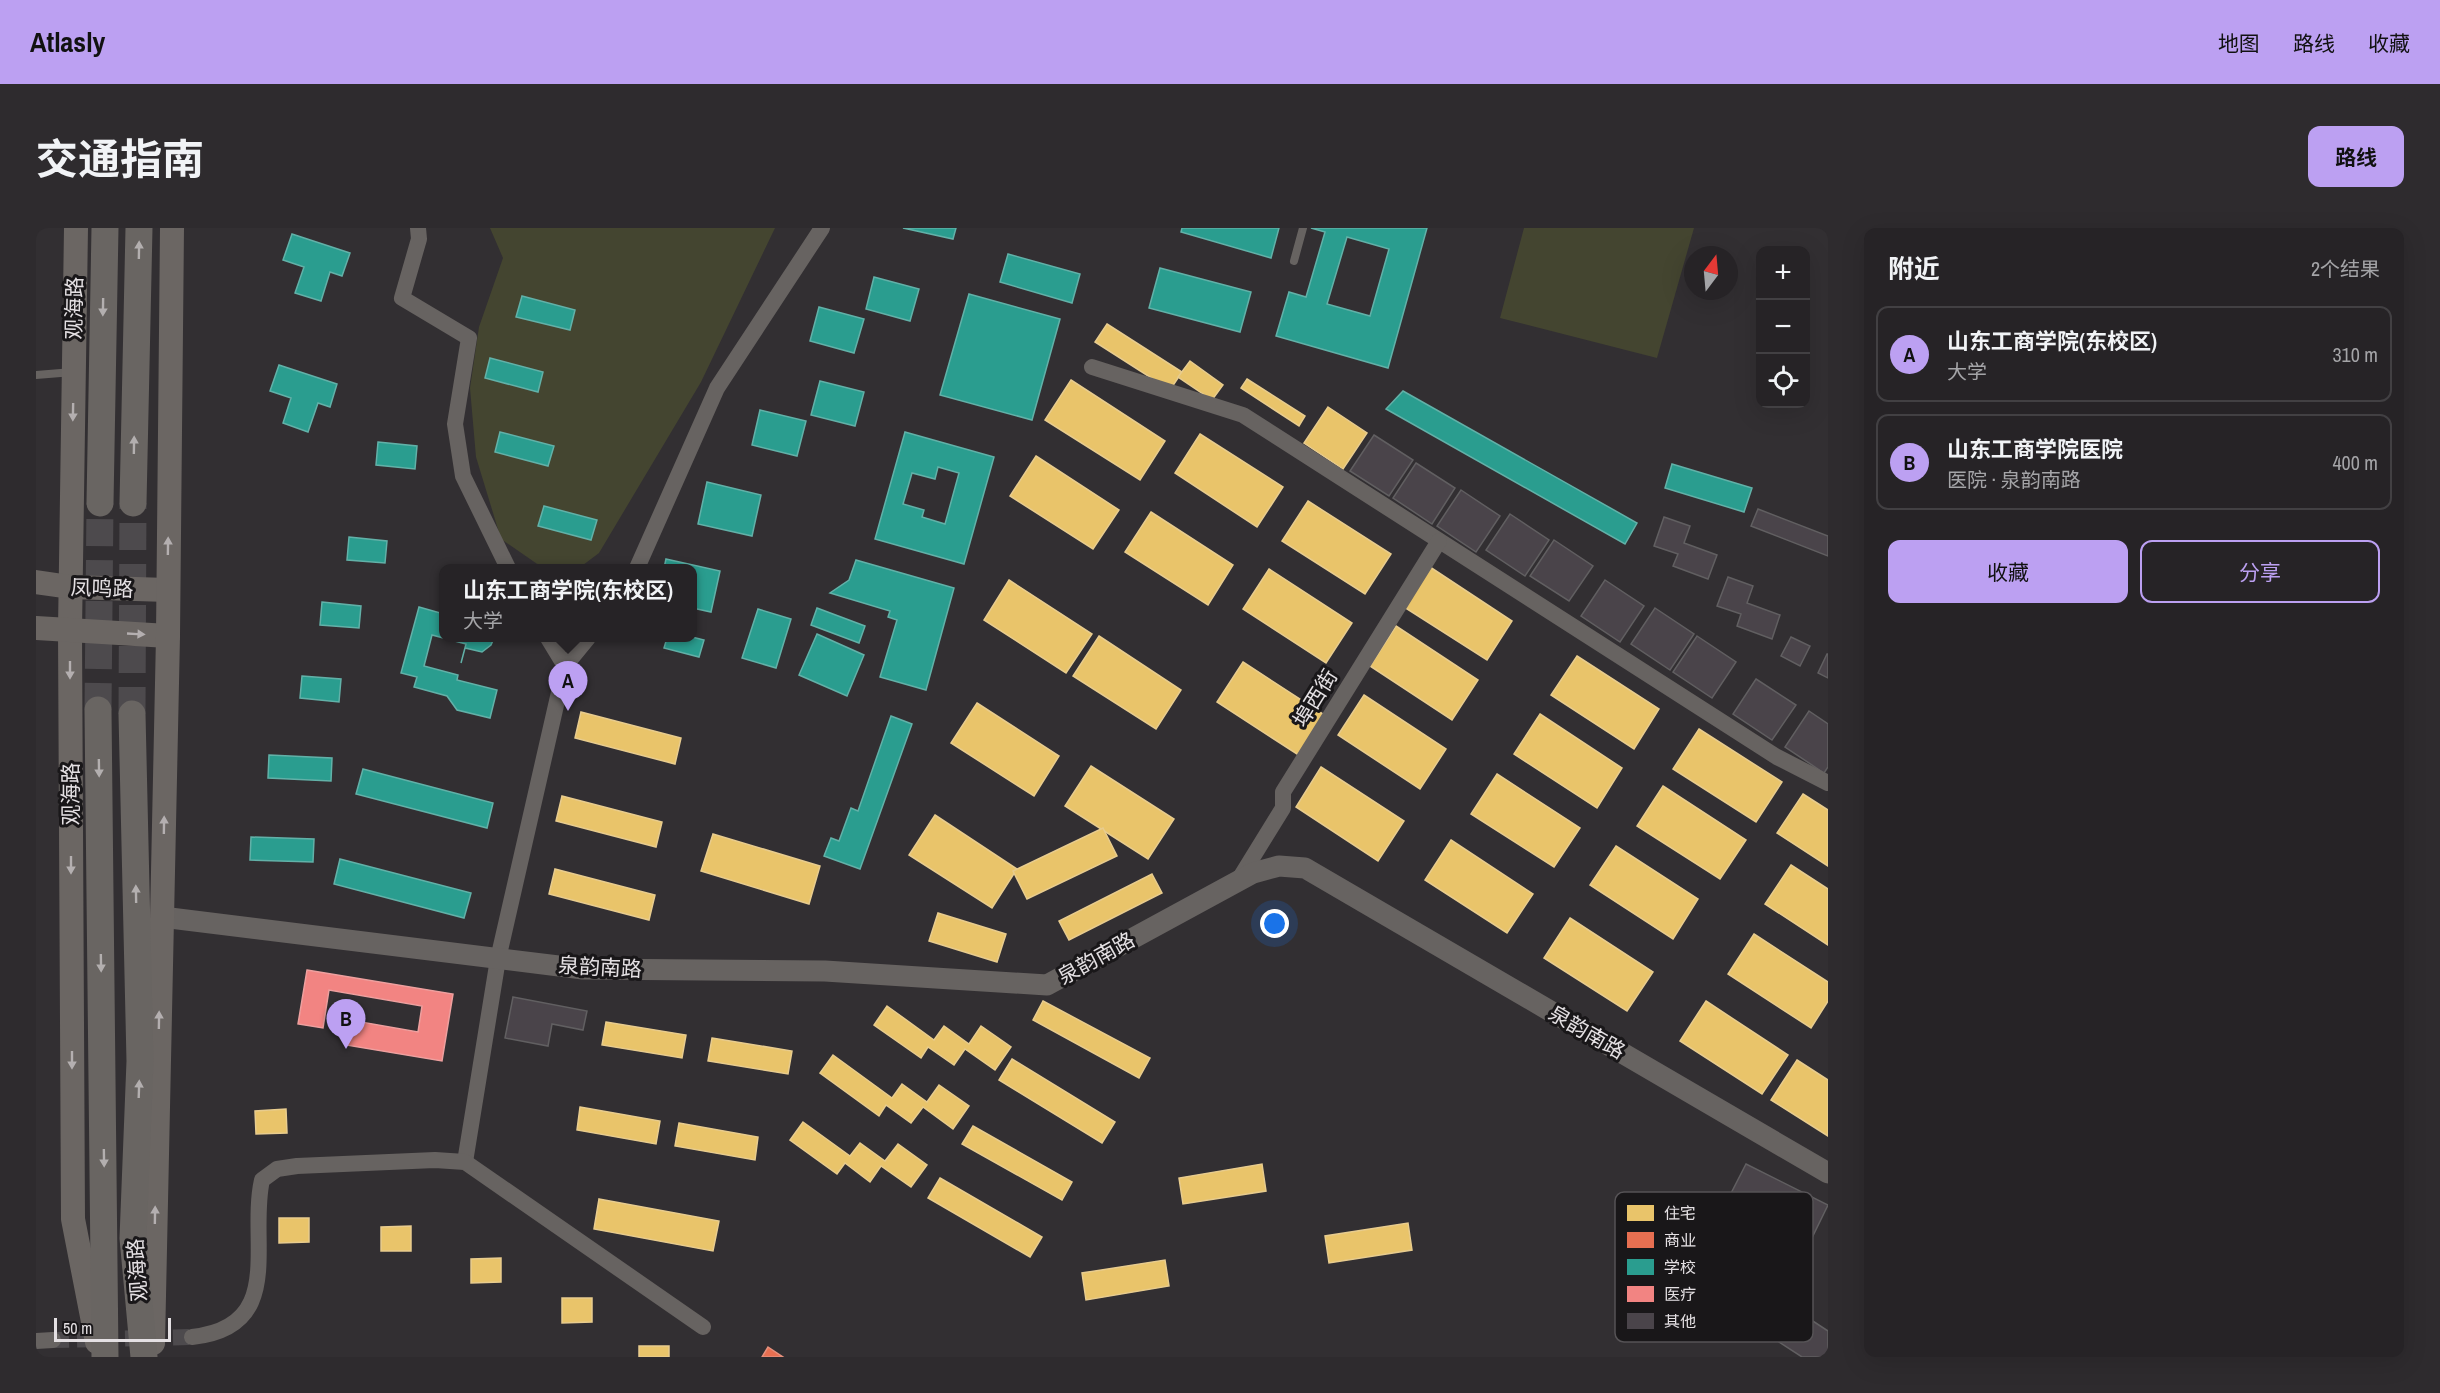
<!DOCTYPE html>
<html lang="zh">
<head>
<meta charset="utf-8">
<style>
	body { margin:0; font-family:"Archivo Narrow","Noto Sans SC",sans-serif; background:#2e2b2e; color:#f1f3f6 }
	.controls { position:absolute; right:18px; top:18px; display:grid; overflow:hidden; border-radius:12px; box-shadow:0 6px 24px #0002 }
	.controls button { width:54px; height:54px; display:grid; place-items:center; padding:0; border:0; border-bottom:2px solid #424043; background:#262326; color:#f1f3f6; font:30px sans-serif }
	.compass { position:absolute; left:1648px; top:18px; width:54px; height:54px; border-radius:50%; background:#262326; box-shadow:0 6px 24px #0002; rotate:16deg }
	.scale { position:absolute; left:18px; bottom:15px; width:117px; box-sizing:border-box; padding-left:6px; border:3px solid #e4e0e3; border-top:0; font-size:16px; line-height:21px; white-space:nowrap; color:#e4e0e3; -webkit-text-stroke:4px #191719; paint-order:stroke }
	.you { position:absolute; left:1239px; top:696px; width:21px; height:21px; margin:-15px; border:4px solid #fff; border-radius:50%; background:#1a73e8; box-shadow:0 0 0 9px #1a73e833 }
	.badge { display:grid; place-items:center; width:39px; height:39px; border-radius:50%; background:#bca0f2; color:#111; font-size:20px; font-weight:700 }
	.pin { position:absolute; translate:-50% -50px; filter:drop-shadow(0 2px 3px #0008) }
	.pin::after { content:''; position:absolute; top:32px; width:21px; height:18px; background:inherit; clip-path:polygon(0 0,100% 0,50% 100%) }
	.popup { position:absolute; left:403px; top:336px; width:258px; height:78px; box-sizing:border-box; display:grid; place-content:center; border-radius:12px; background:#262326; filter:drop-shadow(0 2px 4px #0005); font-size:20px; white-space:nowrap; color:#a4a4a7 }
	.popup b { font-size:22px; color:#f1f3f6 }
	.popup::after { content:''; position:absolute; left:50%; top:100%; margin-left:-12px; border:12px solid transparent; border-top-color:#262326 }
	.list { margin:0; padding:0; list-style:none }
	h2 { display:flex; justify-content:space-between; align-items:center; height:78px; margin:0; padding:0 24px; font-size:26px }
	h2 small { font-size:20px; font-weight:400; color:#a4a4a7 }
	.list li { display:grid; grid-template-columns:39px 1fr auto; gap:18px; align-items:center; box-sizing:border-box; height:96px; margin:0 12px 12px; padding:0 12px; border:2px solid #424043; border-radius:12px }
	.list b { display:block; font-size:22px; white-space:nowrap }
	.list p { margin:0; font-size:20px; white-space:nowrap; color:#a4a4a7 }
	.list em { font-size:20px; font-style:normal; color:#a4a4a7 }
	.actions { display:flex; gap:12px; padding:18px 24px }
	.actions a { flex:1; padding:14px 0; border:2px solid #bca0f2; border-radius:12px; text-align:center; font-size:21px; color:#bca0f2 }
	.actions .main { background:#bca0f2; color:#111 }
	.icon { flex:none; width:33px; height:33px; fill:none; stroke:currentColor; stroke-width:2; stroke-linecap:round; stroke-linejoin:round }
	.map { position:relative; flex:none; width:1792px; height:1129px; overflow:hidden; border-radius:12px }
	header { display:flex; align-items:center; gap:36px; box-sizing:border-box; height:84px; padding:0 30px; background:#bca0f2; color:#111 }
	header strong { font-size:28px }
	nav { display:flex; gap:33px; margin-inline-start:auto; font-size:21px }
	.intro { display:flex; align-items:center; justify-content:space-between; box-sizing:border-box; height:144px; padding:0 36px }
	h1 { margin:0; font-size:42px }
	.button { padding:15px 27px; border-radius:12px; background:#bca0f2; color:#111; font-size:21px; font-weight:700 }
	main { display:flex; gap:36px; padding:0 36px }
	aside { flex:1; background:#262326; border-radius:12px; box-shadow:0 6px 24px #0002 }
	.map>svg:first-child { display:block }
</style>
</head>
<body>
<header>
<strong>Atlasly</strong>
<nav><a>地图</a><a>路线</a><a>收藏</a></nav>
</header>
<div class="intro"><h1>交通指南</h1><a class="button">路线</a></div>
<main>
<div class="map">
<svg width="1792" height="1129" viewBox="0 0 1792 1129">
	<rect width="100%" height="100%" fill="#322f32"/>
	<g fill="#444530">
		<path d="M454 0H739L665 154 563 325 543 340H507L465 311 440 229 434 160 443 99 467 30Z"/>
		<path d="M1488 0H1658L1621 130 1464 90Z"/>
	</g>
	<g fill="#e9c46a" stroke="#e8cc8e" stroke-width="1.5">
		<path d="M1071 96 1146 144 1134 162 1059 114Z"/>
		<path d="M1154 133 1187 157 1176 172 1142 149Z"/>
		<path d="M1211 151 1269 188 1263 198 1205 160Z"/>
		<path d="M1035 152 1129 213 1104 252 1009 192Z"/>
		<path d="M1292 179 1331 205 1307 241 1268 215Z"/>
		<path d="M1164 206 1247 259 1221 299 1139 245Z"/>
		<path d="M1000 228 1083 282 1057 321 974 268Z"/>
		<path d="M1272 273 1355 326 1329 366 1246 313Z"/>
		<path d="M1115 284 1197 337 1172 377 1089 324Z"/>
		<path d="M1394 339 1476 393 1451 432 1368 379Z"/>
		<path d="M1233 341 1316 395 1290 435 1207 381Z"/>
		<path d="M973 352 1056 406 1030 445 948 392Z"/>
		<path d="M1360 398 1442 452 1416 492 1334 438Z"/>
		<path d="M1063 408 1145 462 1120 501 1037 448Z"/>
		<path d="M1541 428 1623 481 1598 521 1515 467Z"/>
		<path d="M1207 434 1290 488 1264 528 1181 474Z"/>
		<path d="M1328 467 1410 521 1384 561 1302 507Z"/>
		<path d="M941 475 1023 528 998 568 915 515Z"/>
		<path d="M545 484 645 510 639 536 539 510Z"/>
		<path d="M1504 486 1586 540 1561 580 1478 526Z"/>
		<path d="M1663 501 1746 554 1720 594 1637 541Z"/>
		<path d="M1055 538 1138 591 1112 631 1029 578Z"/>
		<path d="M1285 539 1368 593 1342 633 1260 579Z"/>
		<path d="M1461 546 1544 600 1518 639 1435 586Z"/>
		<path d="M1627 558 1710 612 1684 651 1601 598Z"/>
		<path d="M1767 566 1792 582V638L1741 605Z"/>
		<path d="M526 568 626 594 620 619 520 593Z"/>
		<path d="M899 587 981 641 956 680 873 627Z"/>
		<path d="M1067 600 1081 628 991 671 977 643Z"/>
		<path d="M677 606 784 638 773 676 665 643Z"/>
		<path d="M1415 612 1497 666 1471 705 1389 652Z"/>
		<path d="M1580 618 1662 671 1637 711 1554 657Z"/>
		<path d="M1755 637 1792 661V717L1729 676Z"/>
		<path d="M519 641 619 667 613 692 513 666Z"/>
		<path d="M1116 646 1126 665 1033 712 1023 693Z"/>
		<path d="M902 685 970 706 961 734 893 713Z"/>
		<path d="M1534 690 1617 744 1591 783 1508 730Z"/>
		<path d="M1718 706 1792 754V773L1775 800 1692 746Z"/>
		<path d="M1007 773 1114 830 1103 850 997 792Z"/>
		<path d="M1670 773 1752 827 1726 866 1644 813Z"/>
		<path d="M851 778 898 812 908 798 933 816 945 798 975 819 959 842 929 821 918 837 892 819 885 830 838 797Z"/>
		<path d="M570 794 650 807 646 830 566 817Z"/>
		<path d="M676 810 756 823 752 846 672 833Z"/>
		<path d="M797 827 856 870 866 856 891 874 903 857 933 878 917 901 887 879 875 895 850 877 843 888 784 845Z"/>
		<path d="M976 831 1079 894 1066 915 963 852Z"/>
		<path d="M1761 832 1792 852V908L1735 872Z"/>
		<path d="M544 879 624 893 620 916 541 902Z"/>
		<path d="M250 881 251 905 220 906 219 883Z"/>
		<path d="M767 894 814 928 824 915 849 933 862 916 891 937 875 959 845 938 834 954 809 935 801 946 754 912Z"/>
		<path d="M643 895 722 909 719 932 639 918Z"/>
		<path d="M937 898 1036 954 1026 972 926 916Z"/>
		<path d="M1226 936 1230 963 1147 976 1143 950Z"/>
		<path d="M904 950 1006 1009 994 1029 892 970Z"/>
		<path d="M563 971 683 993 677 1023 558 1001Z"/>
		<path d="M243 990H273V1014L243 1015Z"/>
		<path d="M1372 995 1376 1022 1293 1035 1289 1008Z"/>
		<path d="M375 998V1023H345V999Z"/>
		<path d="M465 1030V1054L435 1055V1031Z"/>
		<path d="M1129 1032 1133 1058 1050 1072 1046 1045Z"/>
		<path d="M526 1070H556V1094L526 1095Z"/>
		<rect x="603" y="1118" width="30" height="11"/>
	</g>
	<path fill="#e76f51" stroke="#e6917d" stroke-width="1.5" d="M732 1119 747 1129H726Z"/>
	<g fill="#2a9d8f" stroke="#62b1a8" stroke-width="1.5" fill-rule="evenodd">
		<path d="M867 0H920L917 11Z"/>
		<path d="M1146 0H1243L1235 30 1145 4Z"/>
		<path d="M1275 0H1391L1352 140 1240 108 1253 64 1270 69 1289 4ZM1311 9 1353 21 1334 88 1291 76Z"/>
		<path d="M256 6 314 25 306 48 294 44 285 73 259 65 268 39 247 32Z"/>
		<path d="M972 26 1044 46 1036 75 964 54Z"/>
		<path d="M1124 40 1215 64 1204 104 1113 80Z"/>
		<path d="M838 49 883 61 874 93 830 81Z"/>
		<path d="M933 66 1024 91 996 192 904 167Z"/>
		<path d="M486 68 539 82 534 102 480 89Z"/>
		<path d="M783 79 828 91 818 125 774 113Z"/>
		<path d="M454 130 507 144 502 164 449 150Z"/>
		<path d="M243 137 301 156 294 179 282 175 272 204 247 195 255 170 234 163Z"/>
		<path d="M784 153 828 164 819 198 775 187Z"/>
		<path d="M1367 163 1601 295 1589 316 1350 181Z"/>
		<path d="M724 182 770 193 761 228 716 217Z"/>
		<path d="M464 204 518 218 512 238 459 224Z"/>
		<path d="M869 204 958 229 928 336 839 311ZM902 239 923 245 909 296 886 289 888 282 867 276 876 245 899 251Z"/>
		<path d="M342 214 381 218 379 241 340 237Z"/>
		<path d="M1636 236 1716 260 1708 284 1629 260Z"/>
		<path d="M671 254 725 267 716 308 662 296Z"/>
		<path d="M508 278 561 292 555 312 502 298Z"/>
		<path d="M313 309 351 313 349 335 311 332Z"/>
		<path d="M630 331 684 343 675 384 656 380V340H628Z"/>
		<path d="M820 332 918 360 890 462 844 449 861 392 852 389 854 383 794 365 813 352Z"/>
		<path d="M286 374 325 378 323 400 284 397Z"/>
		<path d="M383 379 408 386V410H458L455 417 446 424 429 420 425 435 430 416 396 407 388 438 422 447 421 452 461 462 454 490 421 482 411 468 378 459 381 449 365 445Z"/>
		<path d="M781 380 829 398 823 415 775 397Z"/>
		<path d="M722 381 755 391 740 440 706 430Z"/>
		<path d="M781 406 828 427 811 468 763 447Z"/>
		<path d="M656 409 668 412 663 429 628 420 631 410Z"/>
		<path d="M266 448 305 451 303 474 264 470Z"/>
		<path d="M855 488 876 496 824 641 788 628 795 610 803 613 815 580 822 583Z"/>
		<path d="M233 527 296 530 295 553 232 550Z"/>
		<path d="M327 541 457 575 451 600 320 566Z"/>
		<path d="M215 609 278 611 277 634 214 632Z"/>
		<path d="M304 631 435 665 428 690 298 656Z"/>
	</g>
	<path fill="#f28482" stroke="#eea09f" stroke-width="1.5" d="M271 742 417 766 406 833 310 817 314 792 382 804 386 778 293 762 287 800 262 796Z"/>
	<g fill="#4a444a" stroke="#615f61" stroke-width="1.5">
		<path d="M1338 207 1377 232 1353 268 1314 243Z"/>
		<path d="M1380 235 1419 260 1396 296 1357 270Z"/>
		<path d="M1425 262 1464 288 1440 324 1401 298Z"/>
		<path d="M1722 281 1792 308V328L1715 298Z"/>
		<path d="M1474 286 1513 312 1489 348 1450 322Z"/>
		<path d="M1628 289 1654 298 1648 315 1681 327 1672 351 1637 338 1642 326 1618 318Z"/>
		<path d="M1518 312 1557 338 1533 373 1494 348Z"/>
		<path d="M1692 349 1717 358 1711 375 1744 387 1736 411 1701 398 1705 386 1681 378Z"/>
		<path d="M1569 352 1608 378 1584 414 1545 388Z"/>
		<path d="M1619 380 1658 406 1634 442 1595 416Z"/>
		<path d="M1661 408 1700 434 1676 470 1637 444Z"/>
		<path d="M1755 409 1774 418 1764 438 1745 428Z"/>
		<path d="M1791 426H1792V450L1782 445Z"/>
		<path d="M1720 451 1760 477 1736 512 1697 486Z"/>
		<path d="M1773 483 1792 496V539L1788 545 1749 519Z"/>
		<path d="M477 769 551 783 547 802 516 796 512 818 469 810Z"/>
		<path d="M1710 936 1792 977 1771 1020 1688 979Z"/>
		<path d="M1757 1080 1792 1103V1129H1766L1737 1110Z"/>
	</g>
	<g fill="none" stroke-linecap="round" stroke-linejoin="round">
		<path stroke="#4d4a4d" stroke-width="16" stroke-dasharray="16 8" stroke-linecap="butt" d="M17 1112 156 1109"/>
		<g stroke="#4d4a4d" stroke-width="27" stroke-dasharray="27 14" stroke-linecap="butt">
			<path d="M62 482 64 275"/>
			<path d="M96 486 97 275"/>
		</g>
		<g stroke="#676361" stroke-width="8">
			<path d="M1258 33 1267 0"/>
			<path d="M0 147 37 144"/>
		</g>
		<g stroke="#676361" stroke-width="16">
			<path d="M382 0 383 11 366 70 433 110 419 196 427 248 472 340"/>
			<path d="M1056 139 1207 187 1741 529 1792 555"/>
			<path d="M601 340 681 160 786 0"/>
			<path d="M529 438 552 410"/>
			<path d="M1202 653 1247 580V564L1403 313"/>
			<path d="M429 934 462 731 529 438 512 410"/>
			<path d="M156 1109C251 1099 212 1014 226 952L241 941 261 938 399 932 429 934 667 1099"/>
			<path d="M0 1113 17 1112"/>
		</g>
		<path stroke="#676361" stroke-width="21" d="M126 689 547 741 789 743 1011 757 1217 645 1243 638 1269 640 1792 945"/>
		<g stroke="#6b6663" stroke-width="24">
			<path d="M40 0 34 402 37 991 61 1114"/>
			<path d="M0 354 34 359 132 362"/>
			<path d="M0 400 132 408"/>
			<path d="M117 1115 132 408 136 0"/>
		</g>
		<g stroke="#696562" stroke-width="27">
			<path d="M64 275 69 0"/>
			<path d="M97 275 103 0"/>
			<path d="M62 482 69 1129"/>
			<path d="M96 486 104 833 97 1010 108 1129"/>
		</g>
	</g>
	<defs><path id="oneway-solid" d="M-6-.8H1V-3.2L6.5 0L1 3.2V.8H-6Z" transform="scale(1.5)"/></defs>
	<g fill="#b3afaf">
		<use href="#oneway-solid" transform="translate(103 22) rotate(-89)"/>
		<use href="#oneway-solid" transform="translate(67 79) rotate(91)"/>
		<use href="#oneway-solid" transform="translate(98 217) rotate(-89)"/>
		<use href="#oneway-solid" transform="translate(63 540) rotate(89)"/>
		<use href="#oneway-solid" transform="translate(100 666) rotate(-91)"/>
		<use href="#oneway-solid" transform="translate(65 735) rotate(89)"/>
		<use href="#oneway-solid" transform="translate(103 861) rotate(-88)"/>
		<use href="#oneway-solid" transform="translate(68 930) rotate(89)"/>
	</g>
	<g fill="#b4afb0">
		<use href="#oneway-solid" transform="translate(37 184) rotate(91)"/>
		<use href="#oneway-solid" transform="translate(132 318) rotate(-89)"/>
		<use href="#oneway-solid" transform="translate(100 406) rotate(3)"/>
		<use href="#oneway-solid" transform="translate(34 442) rotate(90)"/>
		<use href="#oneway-solid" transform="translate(128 597) rotate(-89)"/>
		<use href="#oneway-solid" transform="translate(35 637) rotate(90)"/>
		<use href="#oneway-solid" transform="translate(123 792) rotate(-89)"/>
		<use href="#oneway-solid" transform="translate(36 832) rotate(90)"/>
		<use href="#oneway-solid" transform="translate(119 987) rotate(-89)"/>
	</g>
	<g text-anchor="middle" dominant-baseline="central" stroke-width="6" stroke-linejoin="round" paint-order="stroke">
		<g font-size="21" fill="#e4e0e3" stroke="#191719">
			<text transform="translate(38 80) rotate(-89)">观海路</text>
			<text transform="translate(66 360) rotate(2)">凤鸣路</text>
			<text transform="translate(1279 470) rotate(-58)">埠西街</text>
			<text transform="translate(34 566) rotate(-90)">观海路</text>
			<text transform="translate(1060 730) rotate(-29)">泉韵南路</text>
			<text transform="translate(564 739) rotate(3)">泉韵南路</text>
			<text transform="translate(1551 804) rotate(30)">泉韵南路</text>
			<text transform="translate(101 1042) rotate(-94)">观海路</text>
		</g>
	</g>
	<rect x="1579" y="964" width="198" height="150" rx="9" fill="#191719" stroke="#565356" stroke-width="1.5"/>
	<rect x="1591" y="977" width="27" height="16" fill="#e9c46a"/>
	<rect x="1591" y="1004" width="27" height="16" fill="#e76f51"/>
	<rect x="1591" y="1031" width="27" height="16" fill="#2a9d8f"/>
	<rect x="1591" y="1058" width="27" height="16" fill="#f28482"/>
	<rect x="1591" y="1085" width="27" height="16" fill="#4a444a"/>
	<g font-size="16" fill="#e4e0e3">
		<text x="1628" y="991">住宅</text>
		<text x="1628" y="1018">商业</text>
		<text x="1628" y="1045">学校</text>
		<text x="1628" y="1072">医疗</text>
		<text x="1628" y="1099">其他</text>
	</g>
</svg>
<div class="controls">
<button>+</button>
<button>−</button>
<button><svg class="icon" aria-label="locate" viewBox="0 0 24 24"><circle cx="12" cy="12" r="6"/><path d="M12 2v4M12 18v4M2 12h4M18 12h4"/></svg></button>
</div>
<svg class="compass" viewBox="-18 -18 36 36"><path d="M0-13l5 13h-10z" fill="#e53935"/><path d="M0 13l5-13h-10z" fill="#a4a4a7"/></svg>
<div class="scale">50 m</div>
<div class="you"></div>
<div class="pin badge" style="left:532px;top:483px">A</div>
<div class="popup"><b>山东工商学院(东校区)</b>大学</div>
<div class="pin badge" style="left:310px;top:821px">B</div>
</div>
<aside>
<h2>附近<small>2个结果</small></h2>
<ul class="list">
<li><span class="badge">A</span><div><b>山东工商学院(东校区)</b><p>大学</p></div><em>310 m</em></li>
<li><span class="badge">B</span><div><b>山东工商学院医院</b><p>医院 · 泉韵南路</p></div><em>400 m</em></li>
</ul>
<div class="actions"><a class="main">收藏</a><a>分享</a></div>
</aside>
</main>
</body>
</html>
